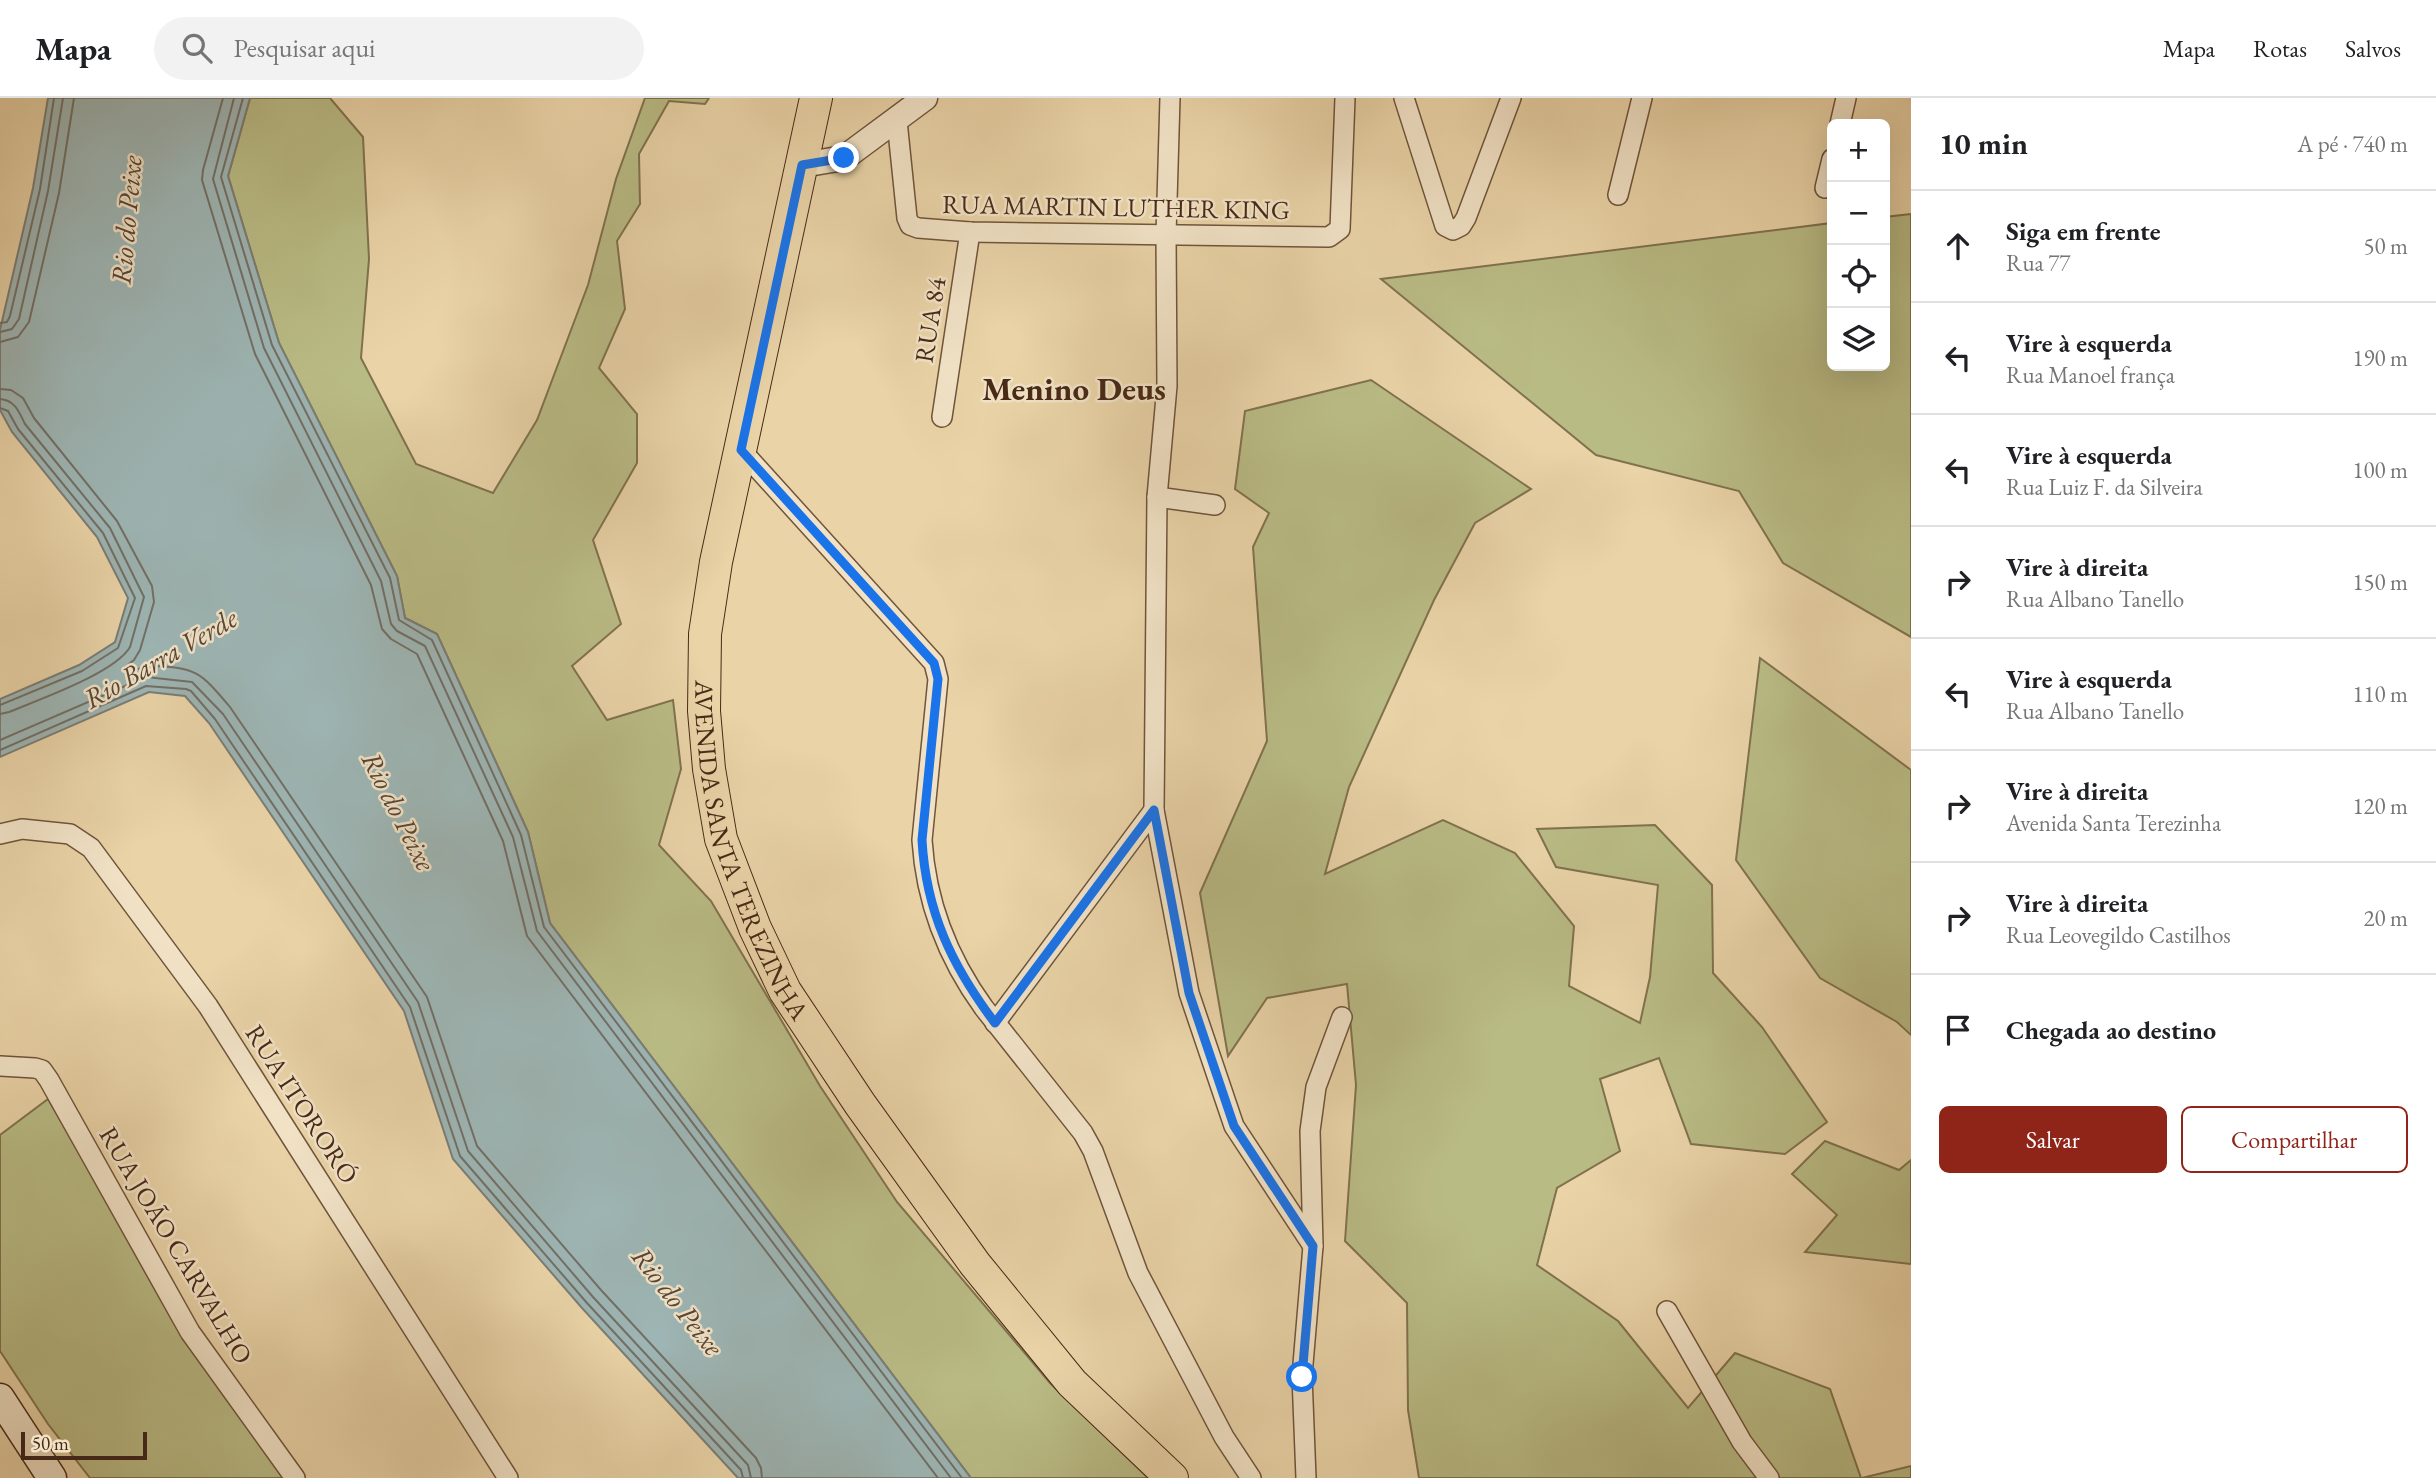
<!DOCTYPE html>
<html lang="pt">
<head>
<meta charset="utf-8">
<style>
	body { margin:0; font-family:"EB Garamond",serif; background:#f2f2f2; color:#202124 }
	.controls { position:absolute; right:21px; top:21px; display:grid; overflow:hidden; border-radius:10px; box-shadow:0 7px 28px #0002 }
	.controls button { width:63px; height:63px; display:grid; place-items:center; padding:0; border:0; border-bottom:2px solid #e0e0e0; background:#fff; color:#202124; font:35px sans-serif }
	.scale { position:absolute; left:21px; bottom:18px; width:126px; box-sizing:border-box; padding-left:7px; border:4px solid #482917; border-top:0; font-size:19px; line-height:24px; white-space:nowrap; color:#482917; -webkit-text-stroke:5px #f1e2c6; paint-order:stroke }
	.stop { position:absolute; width:21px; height:21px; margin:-16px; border:5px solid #1a73e8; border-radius:50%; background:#fff }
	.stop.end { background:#1a73e8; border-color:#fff; box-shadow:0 2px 7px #0008 }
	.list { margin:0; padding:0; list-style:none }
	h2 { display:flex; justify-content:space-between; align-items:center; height:91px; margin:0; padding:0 28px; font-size:30px }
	h2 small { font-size:23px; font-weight:400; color:#757577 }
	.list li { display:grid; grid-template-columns:46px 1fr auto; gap:21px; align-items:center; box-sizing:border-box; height:112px; padding:0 28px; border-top:2px solid #e0e0e0 }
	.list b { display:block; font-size:26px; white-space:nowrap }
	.list p { margin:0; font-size:23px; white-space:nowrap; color:#757577 }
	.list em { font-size:23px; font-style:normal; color:#757577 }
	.actions { display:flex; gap:14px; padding:21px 28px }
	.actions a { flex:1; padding:16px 0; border:2px solid #8f2418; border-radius:10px; text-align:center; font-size:24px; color:#8f2418 }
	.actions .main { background:#8f2418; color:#fff }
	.icon { flex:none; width:38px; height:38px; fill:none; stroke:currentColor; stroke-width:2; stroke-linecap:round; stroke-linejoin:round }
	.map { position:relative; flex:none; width:1911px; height:1380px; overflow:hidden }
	header { display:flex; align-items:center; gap:42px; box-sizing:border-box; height:98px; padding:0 35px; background:#fff; border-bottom:2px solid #e0e0e0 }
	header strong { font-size:33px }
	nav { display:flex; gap:38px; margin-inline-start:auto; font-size:24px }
	.search { width:490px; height:63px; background:#f2f2f2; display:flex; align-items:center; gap:18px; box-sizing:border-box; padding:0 24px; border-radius:38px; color:#757577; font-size:26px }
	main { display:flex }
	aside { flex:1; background:#fff }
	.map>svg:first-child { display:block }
</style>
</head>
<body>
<header>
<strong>Mapa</strong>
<div class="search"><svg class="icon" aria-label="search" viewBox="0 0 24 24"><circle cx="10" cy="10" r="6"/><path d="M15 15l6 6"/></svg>Pesquisar aqui</div>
<nav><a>Mapa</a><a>Rotas</a><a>Salvos</a></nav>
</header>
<main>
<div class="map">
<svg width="1911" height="1380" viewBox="0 0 1911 1380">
	<rect width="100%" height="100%" fill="#e9d3a7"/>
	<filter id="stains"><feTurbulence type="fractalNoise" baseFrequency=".00286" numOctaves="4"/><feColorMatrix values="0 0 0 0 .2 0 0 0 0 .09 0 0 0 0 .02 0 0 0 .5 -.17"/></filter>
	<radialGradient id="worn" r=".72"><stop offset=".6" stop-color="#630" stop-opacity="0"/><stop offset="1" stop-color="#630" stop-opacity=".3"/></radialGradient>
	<g fill="#b9bb85" stroke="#80724e" stroke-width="2">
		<path d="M250 0H330L363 39 369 161 361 260 416 366 493 395 537 322 588 187 616 81 645 0H709L705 6 669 3 639 56 640 106 617 143 625 211 599 270 637 316V365L593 442 621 526 572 568 607 622 673 602 681 671 659 747 711 803 820 988 897 1104 1050 1285 1148 1380H971L550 825 528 734 437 536 405 520 397 478 279 245 228 78Z"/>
		<path d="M1911 116V539L1783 465 1739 393 1596 357 1381 181 1832 125V268H1885V119Z"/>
		<path d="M1371 282 1531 391 1475 425 1434 502 1349 689 1325 776 1443 722 1515 755 1574 828 1569 888 1640 925 1650 879 1658 787 1556 769 1537 731 1655 727 1712 787 1713 875 1762 929 1827 1024 1785 1056 1691 1046 1659 960 1600 981 1620 1053 1557 1090 1537 1167 1618 1223 1688 1310 1735 1255 1830 1291 1861 1380H1419L1408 1312 1407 1205 1345 1143 1356 987 1347 886 1267 900 1228 958 1200 795 1267 643 1253 449 1269 415 1235 391 1245 313Z"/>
		<path d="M1760 560 1911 672V937L1897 924 1820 880 1736 762Z"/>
		<path d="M48 1001 186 1238 283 1380H90L48 1326 0 1253V1037Z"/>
		<path d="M1825 1043 1899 1072 1911 1062V1166L1805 1154 1837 1117 1792 1076Z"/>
		<path d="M1911 1368V1380H1862Z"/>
	</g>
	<path fill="#9db5b4" stroke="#7b7d75" stroke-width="2" d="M48 0H250L228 78 279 245 397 478 405 520 437 536 528 734 550 825 971 1380H738L582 1210 453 1061 404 913 209 625 185 598 149 594 0 659V601L79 567 115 544 128 500 97 439 12 334 0 312V232L33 90Z"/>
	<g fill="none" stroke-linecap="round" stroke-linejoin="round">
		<g stroke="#726f66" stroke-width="2">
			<path d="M223 0 203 72 202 82 255 256 371 487 382 531 391 541 417 556 503 743 527 838 938 1380"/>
			<path d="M234 0 213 81 264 250 381 483 391 526 397 533 425 548 513 739 537 833 951 1380"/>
			<path d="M243 0 221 79 272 247 390 480 399 522 432 542 521 737 544 829 962 1380"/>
			<path d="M0 225 7 224 10 218 40 91 54 0"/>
			<path d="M0 234 12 231 19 221 48 93 63 0"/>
			<path d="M0 244 18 239 29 224 59 95 74 0"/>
			<path d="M0 291 11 292 23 300 34 320 117 423 152 488 154 504 140 552 134 562 125 569V573C133 575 141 568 151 568 197 569 201 575 230 609L427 899 477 1048 601 1192 756 1360 761 1370 762 1380"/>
			<path d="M0 301C15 302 19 314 25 326L110 430 144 499 130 549C115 575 38 602 9 614L0 616"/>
			<path d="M0 310 8 313 18 331 103 435 135 500 118 550 82 573 0 607"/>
			<path d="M0 642 146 579 192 584 223 616 418 904 468 1053 593 1199 748 1367 751 1380"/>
			<path d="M0 652 146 588 186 591 191 593 215 621 410 909 460 1058 587 1205 741 1372 743 1380"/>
		</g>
		<g stroke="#70543b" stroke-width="22">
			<g id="minor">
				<path d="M1170 0 1166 137 1167 288 1157 399 1154 712 1189 895 1234 1028 1313 1148"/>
				<path d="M1404 0 1445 128 1453 132 1461 128 1466 120 1511 0"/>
				<path d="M897 23 907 120 910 127 918 130 970 134 1329 139 1340 131 1345 0"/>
				<path d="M1840 26 1846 0"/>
				<path d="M1825 90 1832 61"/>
				<path d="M1618 97 1642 0"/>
				<path d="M942 319 970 134"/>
				<path d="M741 352 934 565 938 581 922 742C926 805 947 859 984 910L1083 1035 1093 1053 1138 1175 1224 1339 1251 1380"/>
				<path d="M1157 399 1215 407"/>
				<path d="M0 736 22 731 70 736 91 750 208 908 508 1380"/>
				<path d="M995 925 1154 712"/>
				<path d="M0 968 35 970 42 972 49 982 190 1234 295 1380"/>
				<path d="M1667 1213 1742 1344 1769 1380"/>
				<path d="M1306 1380 1302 1278 1313 1148 1310 1033 1316 989 1342 919"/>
			</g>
		</g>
		<g stroke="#70543b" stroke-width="27">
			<path id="tertiary" d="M802 67 844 60 925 0"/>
		</g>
		<g stroke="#482917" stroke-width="31">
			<path id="secondary" d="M0 1300 52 1380"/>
		</g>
		<g stroke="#482917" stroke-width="34">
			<g id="primary">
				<path id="s1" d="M816 0 716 464 705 536 704 613 709 671 721 741 755 830 785 893 860 1006 975 1166 1072 1285 1172 1380"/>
			</g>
		</g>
		<use href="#minor" stroke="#f1e2c6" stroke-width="19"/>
		<use href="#tertiary" stroke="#f1e2c6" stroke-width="24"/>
		<use href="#secondary" stroke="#f1e2c6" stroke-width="28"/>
		<use href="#primary" stroke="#e9d3a7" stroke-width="32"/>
	</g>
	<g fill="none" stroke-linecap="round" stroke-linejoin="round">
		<path stroke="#1a73e8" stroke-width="9" d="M844 60 802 67 741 352 934 565 938 581 922 742C926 814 952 868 995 925L1154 712 1189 895 1234 1028 1313 1148 1302 1279"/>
	</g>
	<g text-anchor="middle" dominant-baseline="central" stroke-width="5" stroke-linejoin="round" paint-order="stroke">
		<g font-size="26" fill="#482917" stroke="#f1e2c6">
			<text transform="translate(1116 109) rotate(1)">RUA MARTIN LUTHER KING</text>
			<text transform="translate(930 222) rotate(-81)">RUA 84</text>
			<text stroke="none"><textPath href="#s1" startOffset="772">AVENIDA SANTA TEREZINHA</textPath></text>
			<text transform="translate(302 1006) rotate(57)">RUA ITORORÓ</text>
			<text transform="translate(176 1147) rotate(59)">RUA JOÃO CARVALHO</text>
		</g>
		<g font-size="28" font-style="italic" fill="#594536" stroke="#f1e2c6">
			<text transform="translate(126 122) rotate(-85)">Rio do Peixe</text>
			<text transform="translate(160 560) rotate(-30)">Rio Barra Verde</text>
			<text transform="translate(399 713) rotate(63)">Rio do Peixe</text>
			<text transform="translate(678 1203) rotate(52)">Rio do Peixe</text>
		</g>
		<g font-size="33" font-weight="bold" fill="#482917" stroke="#f1e2c6">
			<text x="1074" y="290">Menino Deus</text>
		</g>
	</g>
	<rect width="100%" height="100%" filter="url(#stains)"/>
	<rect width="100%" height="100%" fill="url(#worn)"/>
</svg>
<div class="controls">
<button>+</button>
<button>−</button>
<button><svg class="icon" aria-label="locate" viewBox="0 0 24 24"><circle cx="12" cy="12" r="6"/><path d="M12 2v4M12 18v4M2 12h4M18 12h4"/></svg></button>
<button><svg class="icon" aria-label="layers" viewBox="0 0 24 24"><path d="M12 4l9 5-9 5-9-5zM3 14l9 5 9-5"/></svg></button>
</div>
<div class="scale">50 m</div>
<div class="stop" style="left:1302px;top:1279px"></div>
<div class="stop end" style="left:844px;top:60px"></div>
</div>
<aside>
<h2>10 min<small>A pé · 740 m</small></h2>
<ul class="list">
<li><svg class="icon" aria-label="ahead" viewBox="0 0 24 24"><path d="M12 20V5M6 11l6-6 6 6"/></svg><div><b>Siga em frente</b><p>Rua 77</p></div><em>50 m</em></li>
<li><svg class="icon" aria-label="left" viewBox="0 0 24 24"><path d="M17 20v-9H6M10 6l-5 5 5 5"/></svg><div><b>Vire à esquerda</b><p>Rua Manoel frança</p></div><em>190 m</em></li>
<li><svg class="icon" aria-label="left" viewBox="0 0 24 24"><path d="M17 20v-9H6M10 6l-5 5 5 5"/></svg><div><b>Vire à esquerda</b><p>Rua Luiz F. da Silveira</p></div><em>100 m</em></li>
<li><svg class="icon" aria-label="right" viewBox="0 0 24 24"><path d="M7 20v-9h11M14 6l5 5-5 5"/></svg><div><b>Vire à direita</b><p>Rua Albano Tanello</p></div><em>150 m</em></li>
<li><svg class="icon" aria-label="left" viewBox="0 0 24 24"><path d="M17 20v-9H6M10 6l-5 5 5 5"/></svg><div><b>Vire à esquerda</b><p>Rua Albano Tanello</p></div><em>110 m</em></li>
<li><svg class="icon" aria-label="right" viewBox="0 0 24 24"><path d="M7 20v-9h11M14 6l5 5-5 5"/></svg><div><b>Vire à direita</b><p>Avenida Santa Terezinha</p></div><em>120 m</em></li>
<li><svg class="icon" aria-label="right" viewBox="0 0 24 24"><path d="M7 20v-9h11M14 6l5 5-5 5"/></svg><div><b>Vire à direita</b><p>Rua Leovegildo Castilhos</p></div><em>20 m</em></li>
<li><svg class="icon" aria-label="arrive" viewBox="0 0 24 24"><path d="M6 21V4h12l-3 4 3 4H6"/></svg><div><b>Chegada ao destino</b></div></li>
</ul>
<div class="actions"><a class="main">Salvar</a><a>Compartilhar</a></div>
</aside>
</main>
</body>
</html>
